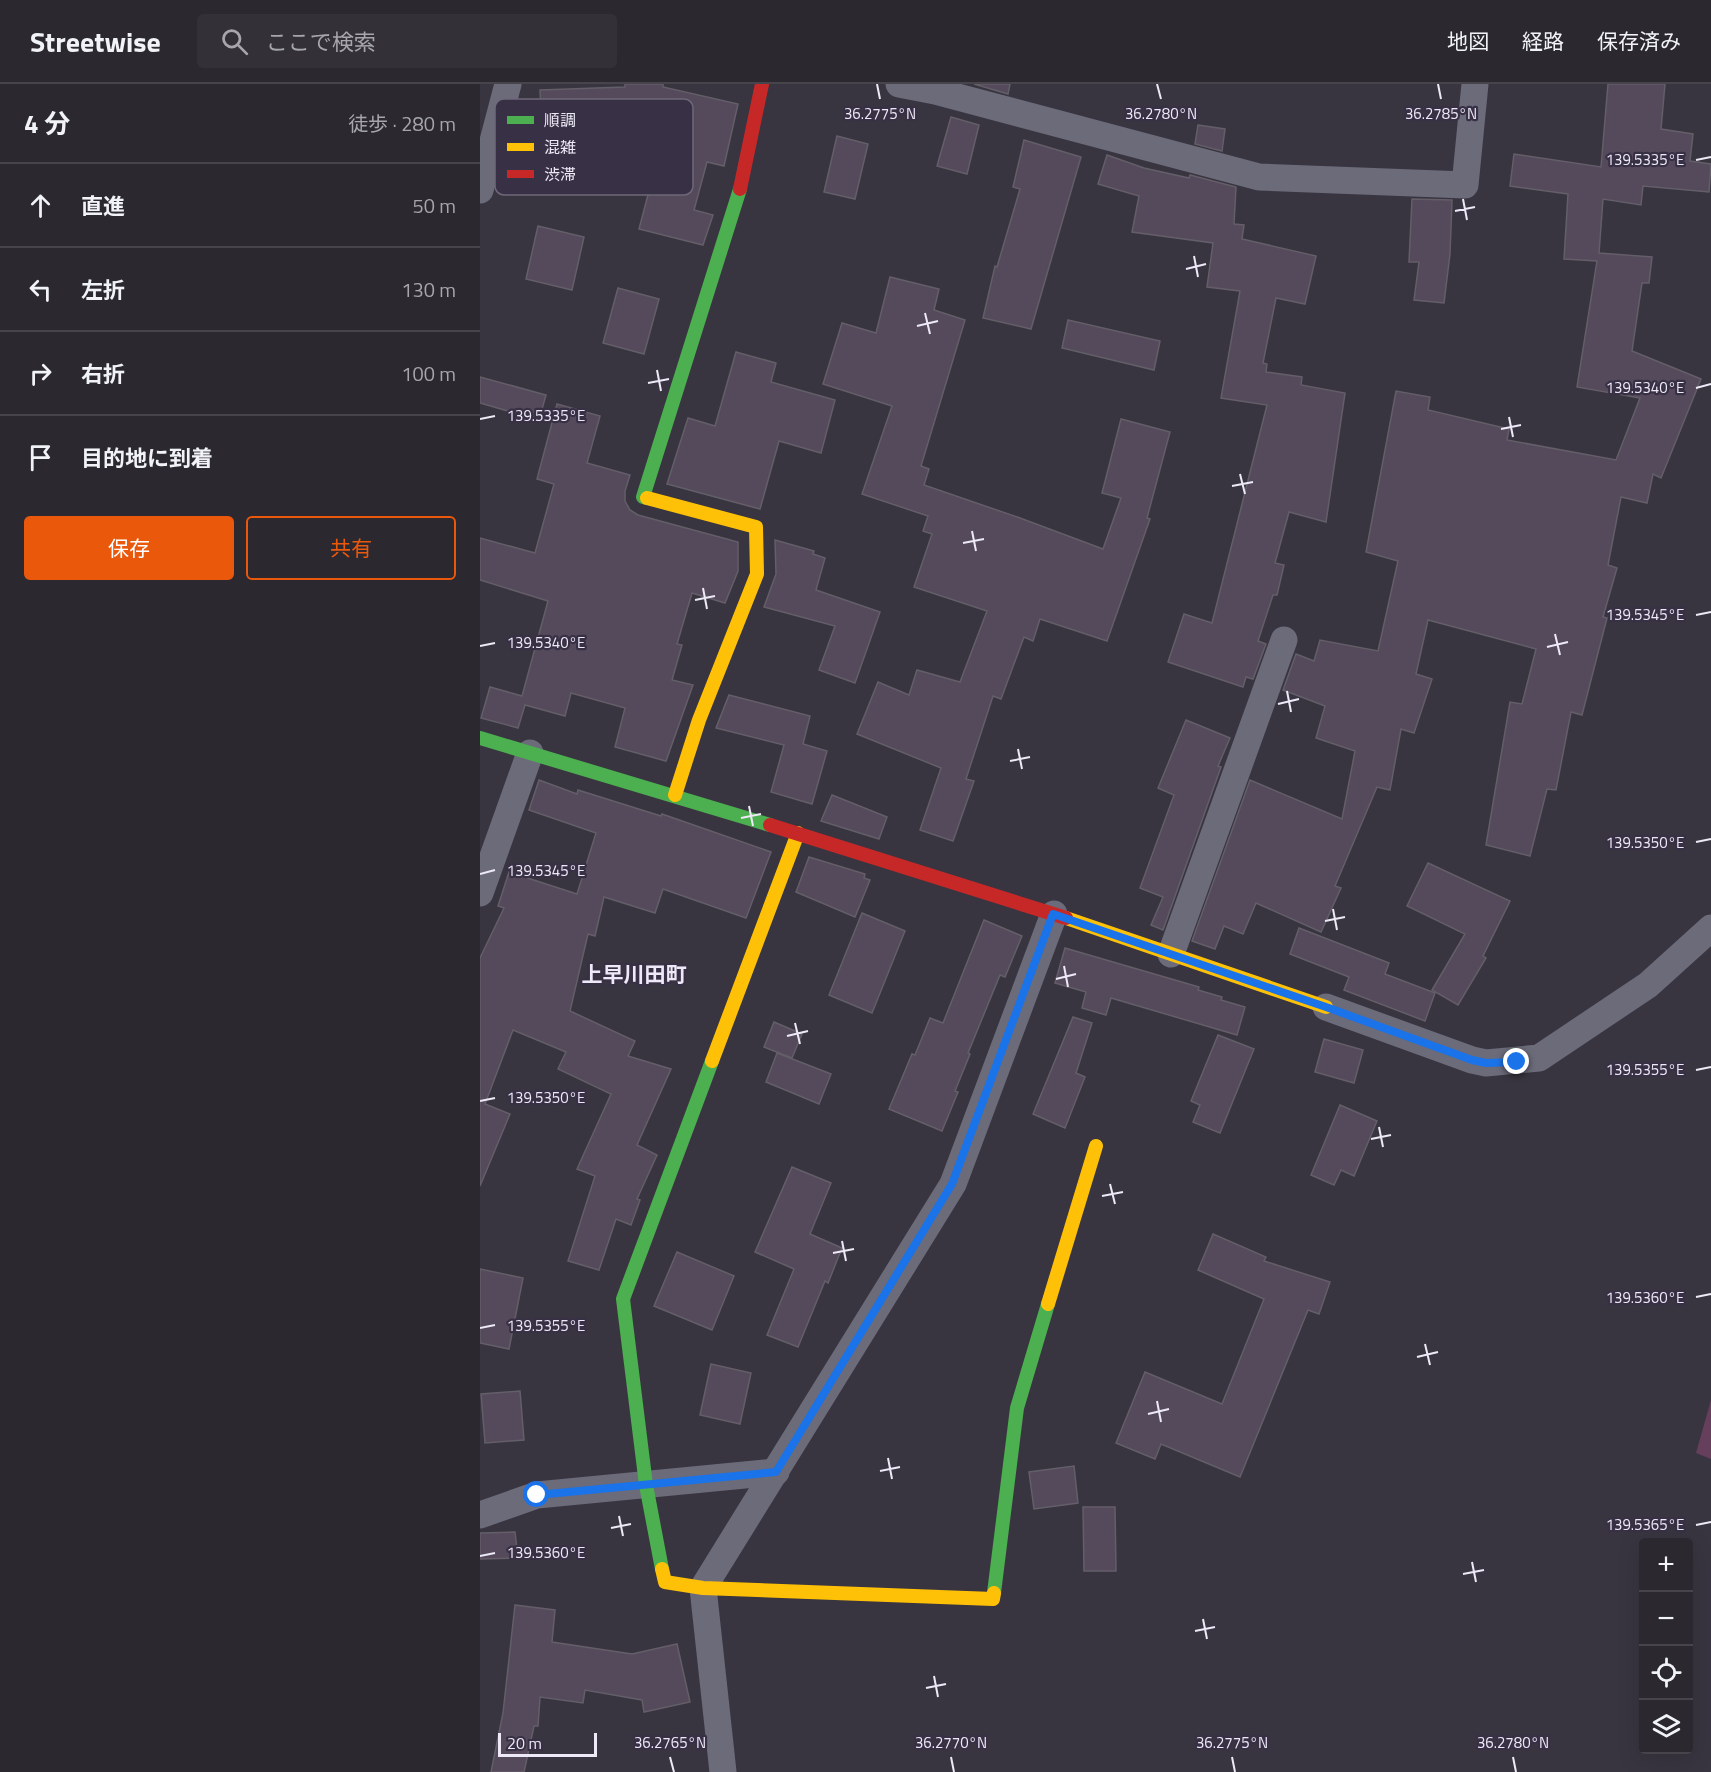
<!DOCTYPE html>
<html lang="ja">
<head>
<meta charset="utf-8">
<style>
	body { margin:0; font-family:"Titillium Web","Noto Sans JP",sans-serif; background:#333038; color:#f1f3f6 }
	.controls { position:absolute; right:18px; bottom:18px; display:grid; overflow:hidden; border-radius:6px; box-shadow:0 6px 24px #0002 }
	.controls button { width:54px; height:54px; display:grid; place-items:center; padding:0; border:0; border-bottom:2px solid #47444c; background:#2b2830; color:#f1f3f6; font:30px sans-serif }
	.scale { position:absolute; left:18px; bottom:15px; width:99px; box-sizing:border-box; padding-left:6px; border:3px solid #ede9f6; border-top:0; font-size:16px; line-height:21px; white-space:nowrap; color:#ede9f6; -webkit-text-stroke:4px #383045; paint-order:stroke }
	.stop { position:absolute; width:18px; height:18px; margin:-14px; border:4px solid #1a73e8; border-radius:50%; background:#fff }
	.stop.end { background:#1a73e8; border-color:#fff; box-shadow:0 2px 6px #0008 }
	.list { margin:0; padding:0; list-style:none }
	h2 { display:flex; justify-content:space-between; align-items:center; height:78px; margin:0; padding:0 24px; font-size:26px }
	h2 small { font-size:20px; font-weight:400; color:#a6a6ab }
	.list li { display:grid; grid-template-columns:39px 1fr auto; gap:18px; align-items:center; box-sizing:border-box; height:84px; padding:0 24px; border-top:2px solid #47444c }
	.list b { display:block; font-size:22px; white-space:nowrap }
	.list em { font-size:20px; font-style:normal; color:#a6a6ab }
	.actions { display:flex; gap:12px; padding:18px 24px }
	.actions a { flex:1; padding:14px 0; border:2px solid #ea580c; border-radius:6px; text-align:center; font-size:21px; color:#ea580c }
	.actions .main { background:#ea580c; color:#fff }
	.icon { flex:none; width:33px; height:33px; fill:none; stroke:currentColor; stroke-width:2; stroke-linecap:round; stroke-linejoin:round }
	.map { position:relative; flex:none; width:1231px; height:1688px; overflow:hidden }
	header { display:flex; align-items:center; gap:36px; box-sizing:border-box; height:84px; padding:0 30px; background:#2b2830; border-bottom:2px solid #47444c }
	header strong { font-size:28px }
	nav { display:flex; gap:33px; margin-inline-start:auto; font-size:21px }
	.search { width:420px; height:54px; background:#333038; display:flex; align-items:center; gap:15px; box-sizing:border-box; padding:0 21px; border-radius:6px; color:#a6a6ab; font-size:22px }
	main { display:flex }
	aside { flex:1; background:#2b2830 }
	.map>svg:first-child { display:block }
</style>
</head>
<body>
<header>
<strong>Streetwise</strong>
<div class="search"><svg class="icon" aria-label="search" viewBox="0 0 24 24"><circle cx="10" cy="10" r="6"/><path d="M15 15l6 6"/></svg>ここで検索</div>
<nav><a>地図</a><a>経路</a><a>保存済み</a></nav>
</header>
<main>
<aside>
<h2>4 分<small>徒歩 · 280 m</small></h2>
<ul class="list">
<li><svg class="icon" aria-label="ahead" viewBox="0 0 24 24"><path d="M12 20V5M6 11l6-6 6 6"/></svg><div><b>直進</b></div><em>50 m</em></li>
<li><svg class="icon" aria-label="left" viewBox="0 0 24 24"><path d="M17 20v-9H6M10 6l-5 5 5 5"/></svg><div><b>左折</b></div><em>130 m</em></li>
<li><svg class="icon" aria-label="right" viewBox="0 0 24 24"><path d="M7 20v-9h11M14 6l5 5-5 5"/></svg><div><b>右折</b></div><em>100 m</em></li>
<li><svg class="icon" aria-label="arrive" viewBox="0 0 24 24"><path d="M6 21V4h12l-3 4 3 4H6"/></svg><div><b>目的地に到着</b></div></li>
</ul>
<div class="actions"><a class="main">保存</a><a>共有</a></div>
</aside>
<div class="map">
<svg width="1231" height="1688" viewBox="0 0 1231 1688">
	<rect width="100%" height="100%" fill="#393540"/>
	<path fill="#653f5c" d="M1231 1316V1375L1216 1369Z"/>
	<g fill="#554a5b" stroke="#635e68" stroke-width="1.5">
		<path d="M145 0H183V3L258 20 244 82 227 78 214 126 233 131 223 161 159 145 169 107 117 96 125 57 94 58 93 48 62 50 60 6 145 3Z"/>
		<path d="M494 0H530L528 10Z"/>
		<path d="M1128 0H1185L1181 45 1213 50 1210 77 1231 80 1229 108 1163 102 1161 121 1123 115 1119 169 1172 173 1169 199H1162L1152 267 1221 295 1181 394 1173 390 1167 419 1141 413 1128 481 1137 484 1123 533 1127 534 1102 631 1091 628 1076 706 1067 705 1050 772 1006 761 1030 618 1042 620 1056 565 948 536 936 590 952 595 934 649 921 645 910 706 897 703 855 802 861 804 841 848 776 819 763 850 744 842 735 865 712 857 770 696 862 735 875 667 836 654 845 622 803 606 816 570 834 577 840 556 898 567 918 477 886 468 916 307 950 313 948 326 1029 345 1027 356 1136 376 1160 314 1097 303 1117 177 1084 175 1088 110 1030 102 1034 70 1121 83Z"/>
		<path d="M471 33 499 41 487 90 457 82Z"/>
		<path d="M718 41 745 45 742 67 715 60Z"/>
		<path d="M357 52 388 60 375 115 344 108Z"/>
		<path d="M544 56 601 73 551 245 503 234 515 182 517 183 540 105 533 103Z"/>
		<path d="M627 71 664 84 709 94 710 91 756 103 754 140 764 141 762 155 836 172 825 220 796 214 783 279 787 280 786 288 822 293 821 301 865 309 846 438 809 428 795 479 804 481 797 511H793L778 557 786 560 773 595 766 593 763 603 688 578 704 530 732 539 787 321 741 314 760 207 727 203 733 159 652 148 659 112 618 100Z"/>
		<path d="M932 115 972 116 970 170 964 219 934 216 939 178H929Z"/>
		<path d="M58 142 104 153 92 206 46 195Z"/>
		<path d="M410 193 459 205 454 226 485 236 441 382 449 385 444 401 540 434 623 465 641 414 622 409 641 335 690 348 667 434 670 435 627 557 560 535 553 557 544 553 521 615 513 612 486 695 494 697 473 757 440 746 461 684 377 650 398 598 429 611 437 586 480 598 507 527 434 503 452 450 443 447 448 432 382 410 412 322 343 300 362 239 396 249Z"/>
		<path d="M138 204 179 215 164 270 123 259Z"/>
		<path d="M588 236 680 257 674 286 582 264Z"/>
		<path d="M256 268 296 279 291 298 355 316 341 369 299 357 280 425 187 400 208 334 235 342Z"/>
		<path d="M0 293 66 311 59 336 0 319Z"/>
		<path d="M77 320 120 332 107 379 150 391 145 407V417L150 426 158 431 258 458V487L245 519 212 509 197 560 202 561 192 596 213 601 186 677 135 663 145 624 91 609 85 632 45 621 38 644 1 634 10 603 42 612 68 517 0 496V454L55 469 74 400 57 395Z"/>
		<path d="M295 456 334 467 333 470 345 474 336 506 400 528 375 599 339 586 355 542 284 523 296 490Z"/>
		<path d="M249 611 330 632 323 660 347 667 332 720 291 708 304 661 236 644Z"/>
		<path d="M706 636 750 654 738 682 741 683 683 846 671 841 683 813 660 804 694 711 678 704Z"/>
		<path d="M59 696 97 710 98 706 181 732 182 730 291 768 266 834 183 805 175 829 124 813 115 852 108 850 90 927 155 957 148 972 191 985 157 1061 177 1071 157 1115 160 1116 151 1141 136 1135 119 1186 88 1177 115 1092 97 1085 131 1010 78 985 86 968 33 946 5 1020 30 1030 0 1102V874L24 824 18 822 29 788 97 810 116 749 49 726Z"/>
		<path d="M352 711 407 733 399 755 341 737Z"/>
		<path d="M329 773 385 790 384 794 390 796 375 833 316 808Z"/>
		<path d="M948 779 1030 817 1003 872 1006 874 978 921 952 906 985 850 927 822Z"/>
		<path d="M382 829 425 847 392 929 349 911Z"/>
		<path d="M504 836 542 852 525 893 520 891 488 969 490 970 475 1007 478 1008 462 1047 409 1025 432 970 435 971 450 934 463 939Z"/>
		<path d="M819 844 909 879 905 890 955 909 945 937 864 906 869 893 810 870Z"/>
		<path d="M585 864 719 903 718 906 742 913 741 916 765 923 757 951 631 914 626 931 602 924 606 908 575 899Z"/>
		<path d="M593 933 612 939 596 989 605 993 585 1044 553 1030Z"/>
		<path d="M294 938 322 950 312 974 284 963Z"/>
		<path d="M738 951 774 965 740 1049 713 1038 720 1021 711 1017Z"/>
		<path d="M844 955 883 966 874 999 835 988Z"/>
		<path d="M297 969 351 990 339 1020 286 998Z"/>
		<path d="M860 1021 897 1037 874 1092 861 1086 854 1101 831 1091Z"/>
		<path d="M312 1083 351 1099 330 1150 362 1164 348 1199 345 1197 318 1263 287 1251 314 1185 275 1168Z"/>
		<path d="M733 1150 786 1173 784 1177 850 1198 839 1230 828 1226 760 1393 681 1360 675 1375 636 1359 665 1288 742 1320 784 1215 718 1186Z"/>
		<path d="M197 1168 254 1192 232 1246 174 1222Z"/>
		<path d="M0 1185 43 1194 29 1265 0 1259Z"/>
		<path d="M231 1280 271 1289 260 1340 220 1331Z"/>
		<path d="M40 1307 44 1356 5 1359 1 1310Z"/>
		<path d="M594 1382 598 1419 554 1425 549 1388Z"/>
		<path d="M603 1423H635L636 1487H604Z"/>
		<path d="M35 1448 38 1474 0 1475V1449Z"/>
		<path d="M35 1521 75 1526 72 1558 152 1570 197 1560 210 1618 164 1628 162 1616 105 1606 103 1619 60 1613 58 1642H54L44 1688H11L23 1629Z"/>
	</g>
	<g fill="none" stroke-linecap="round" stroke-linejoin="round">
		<g stroke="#6b6b7a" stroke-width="27">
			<path d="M419 0 455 7 779 93 985 101 995 0"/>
			<path d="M0 106 28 0"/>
			<path d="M0 809 50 669"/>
			<path d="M691 870 804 556"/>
			<path d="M846 923 992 976 1006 979 1059 974 1168 901 1231 844"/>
			<path d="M0 1431 57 1411 296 1388"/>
			<path d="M243 1688 223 1504 473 1100 574 830"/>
		</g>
		<g stroke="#4caf50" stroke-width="14">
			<path d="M167 414 163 413 260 105"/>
			<path d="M0 654 290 741"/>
			<path d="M182 1485 166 1401 143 1215 232 977"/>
			<path d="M514 1509 537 1324 568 1220"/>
		</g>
		<g stroke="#ffc107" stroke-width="14">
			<path d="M167 414 276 443 277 490 219 636 195 711"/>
			<path d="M586 834 846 923"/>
			<path d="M232 977 318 749"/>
			<path d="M568 1220 616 1062"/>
			<path d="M182 1485 185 1498 223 1504 513 1515 514 1509"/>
		</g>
		<g stroke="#c62828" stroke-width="14">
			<path d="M260 105 282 0"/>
			<path d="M290 741 586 834"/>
		</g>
	</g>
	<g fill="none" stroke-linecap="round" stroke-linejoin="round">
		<path stroke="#1a73e8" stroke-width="8" d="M57 1411 296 1388 472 1100 573 830 846 923 992 976 1006 979 1037 978"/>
	</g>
	<path fill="none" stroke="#ede9f6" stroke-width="2" d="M397 0 400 15M677 0 681 15M958 0 961 15M1216 76 1231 73M983 115 987 136M975 127 995 123M714 172 718 193M706 185 726 180M445 229 450 250M437 242 458 237M177 286 181 307M168 299 189 295M1216 304 1231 300M1029 333 1033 353M0 335 15 332M1021 345 1041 341M760 390 765 410M752 402 773 398M492 447 496 467M483 459 504 455M223 504 227 525M215 516 235 512M1216 531 1231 528M1075 550 1080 571M0 562 15 559M1067 563 1088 558M807 607 811 628M798 620 819 615M538 665 542 685M530 677 550 673M269 722 273 742M261 734 281 730M1216 758 1231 755M0 790 15 786M853 825 857 846M845 837 865 833M584 882 588 903M576 895 596 890M315 939 320 960M307 952 328 947M1216 986 1231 983M0 1017 15 1014M899 1043 903 1063M891 1055 911 1051M630 1100 635 1120M622 1112 643 1108M362 1157 366 1177M353 1169 374 1165M1216 1213 1231 1210M0 1244 15 1241M945 1260 950 1281M937 1273 958 1268M677 1317 681 1338M668 1330 689 1325M408 1374 412 1395M400 1387 420 1383M139 1432 143 1452M1216 1441 1231 1438M131 1444 151 1440M0 1472 15 1469M992 1478 996 1498M983 1490 1004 1486M723 1535 727 1555M715 1547 735 1543M454 1592 458 1613M446 1604 466 1600M190 1673 194 1688M471 1673 474 1688M752 1673 755 1688M1033 1673 1036 1688"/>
	<g text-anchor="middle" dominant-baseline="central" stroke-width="4.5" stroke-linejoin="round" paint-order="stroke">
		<g font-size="21" font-weight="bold" fill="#ede9f6" stroke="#383045">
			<text x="154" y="890">上早川田町</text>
		</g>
	</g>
	<rect x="15" y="15" width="198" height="96" rx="9" fill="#383045" stroke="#6e687a" stroke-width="1.5"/>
	<rect x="27" y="32" width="27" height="8" fill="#4caf50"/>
	<rect x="27" y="59" width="27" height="8" fill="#ffc107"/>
	<rect x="27" y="86" width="27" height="8" fill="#c62828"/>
	<g font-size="16" fill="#ede9f6">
		<text x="64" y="42">順調</text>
		<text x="64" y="69">混雑</text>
		<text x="64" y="96">渋滞</text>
	</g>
	<g font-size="15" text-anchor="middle" fill="#ede9f6" stroke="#383045" stroke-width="4.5" stroke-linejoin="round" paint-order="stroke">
		<text x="400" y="35">36.2775°N</text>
		<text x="681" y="35">36.2780°N</text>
		<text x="961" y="35">36.2785°N</text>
		<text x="1165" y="81">139.5335°E</text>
		<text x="1165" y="309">139.5340°E</text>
		<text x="66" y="337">139.5335°E</text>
		<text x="1165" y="536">139.5345°E</text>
		<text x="66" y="564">139.5340°E</text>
		<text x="1165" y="764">139.5350°E</text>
		<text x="66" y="792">139.5345°E</text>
		<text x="1165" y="991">139.5355°E</text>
		<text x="66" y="1019">139.5350°E</text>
		<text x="1165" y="1219">139.5360°E</text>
		<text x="66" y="1247">139.5355°E</text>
		<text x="1165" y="1446">139.5365°E</text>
		<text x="66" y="1474">139.5360°E</text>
		<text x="190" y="1664">36.2765°N</text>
		<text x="471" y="1664">36.2770°N</text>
		<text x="752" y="1664">36.2775°N</text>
		<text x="1033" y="1664">36.2780°N</text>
	</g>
</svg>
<div class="controls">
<button>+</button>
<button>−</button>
<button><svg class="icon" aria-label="locate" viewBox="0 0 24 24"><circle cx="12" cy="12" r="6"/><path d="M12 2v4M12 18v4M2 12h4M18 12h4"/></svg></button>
<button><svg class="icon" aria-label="layers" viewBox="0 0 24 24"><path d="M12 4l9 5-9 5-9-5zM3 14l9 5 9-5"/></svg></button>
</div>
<div class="scale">20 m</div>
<div class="stop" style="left:57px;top:1411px"></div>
<div class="stop end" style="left:1037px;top:978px"></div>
</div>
</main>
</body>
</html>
